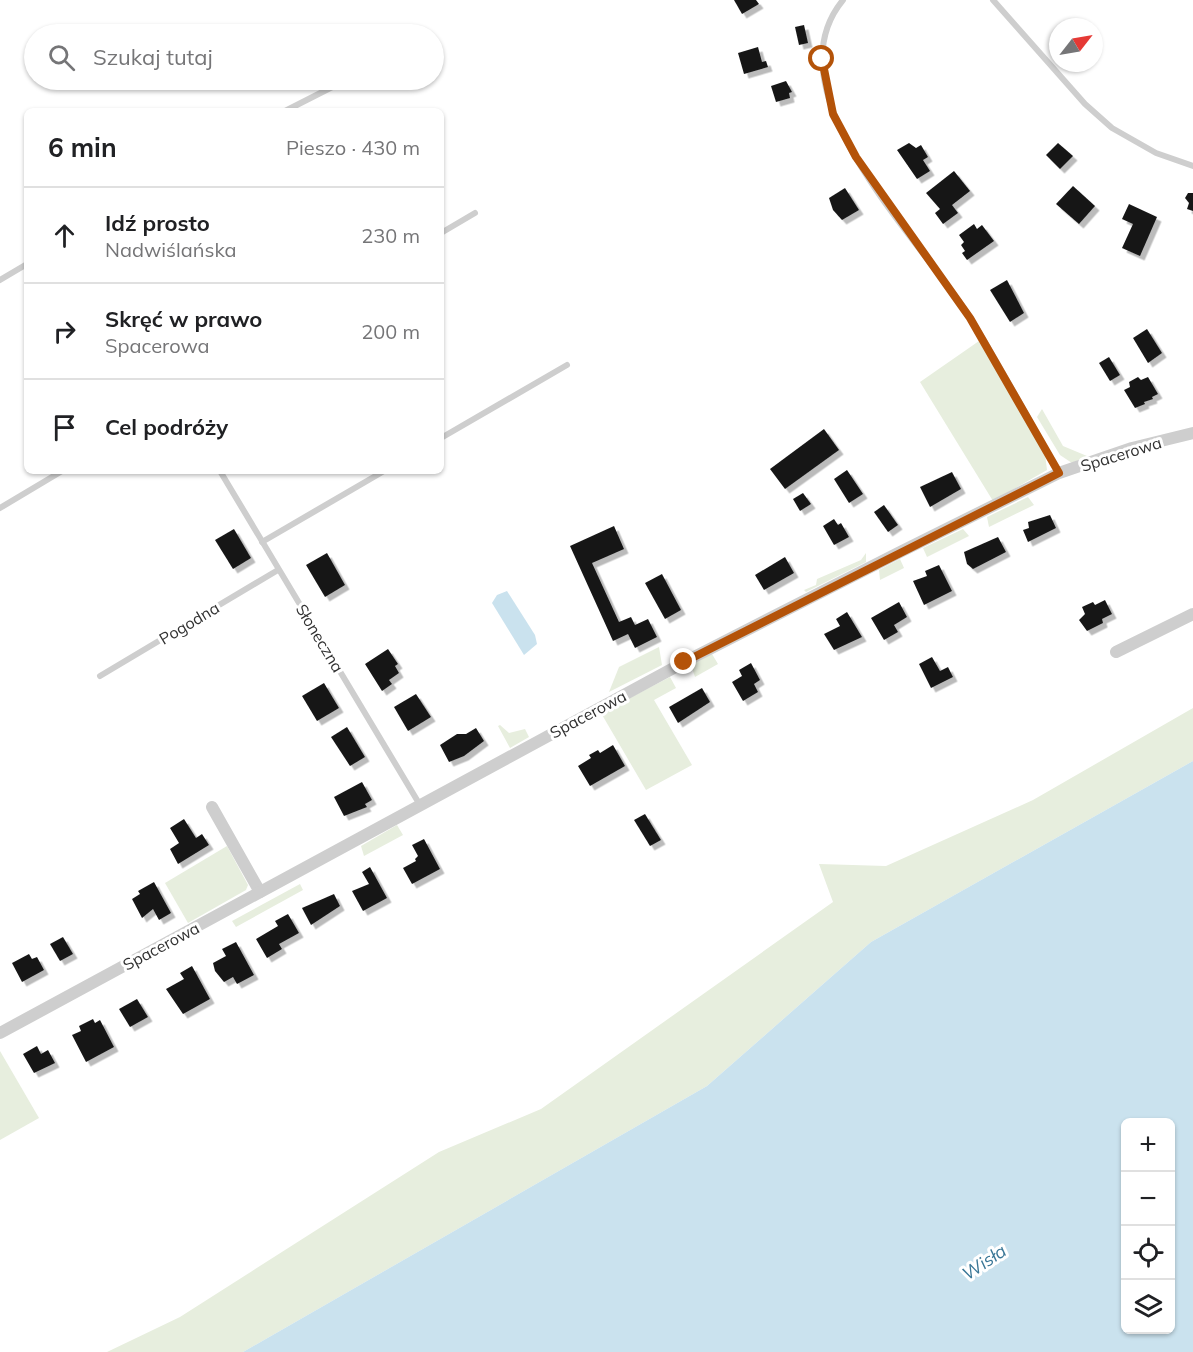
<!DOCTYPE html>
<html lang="pl">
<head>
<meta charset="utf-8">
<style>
	body { margin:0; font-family:Mulish,sans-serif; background:#f6f6f6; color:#202124 }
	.controls { position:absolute; right:18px; bottom:18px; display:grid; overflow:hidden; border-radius:9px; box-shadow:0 2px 4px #0004 }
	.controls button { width:54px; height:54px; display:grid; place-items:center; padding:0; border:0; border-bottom:2px solid #e0e0e0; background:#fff; color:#202124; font:30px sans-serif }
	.compass { position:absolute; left:1049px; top:18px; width:54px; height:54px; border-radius:50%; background:#fff; box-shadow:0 2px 4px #0004; rotate:59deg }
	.stop { position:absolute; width:18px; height:18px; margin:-14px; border:4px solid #b45309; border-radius:50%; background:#fff }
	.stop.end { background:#b45309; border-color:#fff; box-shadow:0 2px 6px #0008 }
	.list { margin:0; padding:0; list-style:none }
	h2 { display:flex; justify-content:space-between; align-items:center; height:78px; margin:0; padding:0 24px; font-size:26px }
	h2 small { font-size:20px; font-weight:400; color:#757577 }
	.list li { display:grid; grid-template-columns:39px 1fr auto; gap:18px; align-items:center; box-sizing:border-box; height:96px; padding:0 24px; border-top:2px solid #e0e0e0 }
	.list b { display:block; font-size:22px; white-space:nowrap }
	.list p { margin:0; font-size:20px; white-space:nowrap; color:#757577 }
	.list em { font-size:20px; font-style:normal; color:#757577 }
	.icon { flex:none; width:33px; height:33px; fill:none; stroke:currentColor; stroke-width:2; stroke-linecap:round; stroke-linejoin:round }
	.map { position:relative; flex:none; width:1193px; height:1352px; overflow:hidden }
	.search { position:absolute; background:#fff; box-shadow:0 2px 4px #0004; left:24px; top:24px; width:420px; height:66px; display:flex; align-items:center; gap:15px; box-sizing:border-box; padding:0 21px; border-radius:33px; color:#757577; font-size:22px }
	.panel { position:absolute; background:#fff; box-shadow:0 2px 4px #0004; left:24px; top:108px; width:420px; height:366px; border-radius:9px }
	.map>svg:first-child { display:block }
</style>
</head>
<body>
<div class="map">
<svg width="1193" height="1352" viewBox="0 0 1193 1352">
	<defs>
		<filter id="shadow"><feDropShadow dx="4.5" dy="4.5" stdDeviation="0" flood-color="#0004"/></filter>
	</defs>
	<rect width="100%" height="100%" fill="#fff"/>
	<g fill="#e7eede">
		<path d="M979 341 1045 454 1047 470 993 501 920 382Z"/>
		<path d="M1042 409 1063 446 1087 456 1072 463 1060 455 1037 417Z"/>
		<path d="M1028 497 1034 505 989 527 987 517Z"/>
		<path d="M963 529 969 536 927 557 923 548Z"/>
		<path d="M866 553V562L806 592 804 590 816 585 817 579 861 560Z"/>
		<path d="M900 559 904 568 880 580 879 570Z"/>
		<path d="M659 647 662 665 609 692 619 667Z"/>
		<path d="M712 654 718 664 695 677 691 665Z"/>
		<path d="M670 677 676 688 654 700 692 765 646 790 601 713Z"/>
		<path d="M1193 708V761L871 942 707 1086 243 1352H107L180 1317 439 1152 541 1109 833 902 819 864 886 866 1033 800Z"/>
		<path d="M500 725 509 733 525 729 529 737 510 748 498 726Z"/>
		<path d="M397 825 403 835 364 856 361 846Z"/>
		<path d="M227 846 248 885 246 890 188 923 165 883Z"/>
		<path d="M300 884 303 890 236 927 232 921Z"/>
		<path d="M0 1051 39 1118 0 1140Z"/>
	</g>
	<g fill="#cae2ee" fill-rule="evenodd">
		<path d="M507 591 535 635 537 644 524 655 492 603 497 595Z"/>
		<path d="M1193 761V1352H243L707 1086 871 942ZM1126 1122H1170V1330H1126Z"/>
	</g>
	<g fill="#181818" filter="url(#shadow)">
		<path d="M734 0H756L759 4 742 14Z"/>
		<path d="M804 25 808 43 799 45 795 27Z"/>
		<path d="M758 47 762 62 766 61 768 67 744 74 738 53Z"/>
		<path d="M786 81 792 92 789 93 790 98 776 102 771 86Z"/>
		<path d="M909 143 916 148 921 145 928 157 923 160 930 171 917 179 897 150Z"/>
		<path d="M1058 143 1073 156 1060 169 1046 155Z"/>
		<path d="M954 171 970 191 952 205 958 213 943 224 935 213 940 209 926 193Z"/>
		<path d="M1073 186 1095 206 1079 224 1056 204Z"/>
		<path d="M845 188 859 210 842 220 833 210 829 198Z"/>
		<path d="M1188 193H1193V211L1187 209 1189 203 1185 198Z"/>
		<path d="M1129 204 1157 217 1140 256 1122 248 1133 224 1122 219Z"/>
		<path d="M974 224 977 229 982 225 994 241 967 260 962 253 965 251 961 245 964 242 959 235Z"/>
		<path d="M1007 280 1024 313 1010 322 990 290Z"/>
		<path d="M1147 329 1162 353 1148 363 1133 338Z"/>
		<path d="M1109 357 1120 375 1110 381 1099 363Z"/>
		<path d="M1138 377 1141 380 1148 377 1158 394 1152 397 1153 399 1144 402 1145 404 1135 408 1124 390 1130 387 1129 382Z"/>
		<path d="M824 429 839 450 785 489 770 469Z"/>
		<path d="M847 470 863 494 849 503 834 479Z"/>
		<path d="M952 472 961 489 930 507 920 487Z"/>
		<path d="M803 493 811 504 800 511 793 499Z"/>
		<path d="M884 505 898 525 888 532 874 512Z"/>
		<path d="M1050 515 1056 528 1028 542 1023 530 1029 528 1028 522Z"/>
		<path d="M834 519 838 525 841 523 849 537 834 545 823 526Z"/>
		<path d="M614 526 624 549 592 563 619 622 631 617 635 625 648 619 657 637 635 648 628 634 613 641 570 546Z"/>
		<path d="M234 529 251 558 233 569 215 540Z"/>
		<path d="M998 537 1006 552 973 569 967 564 964 552Z"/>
		<path d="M327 553 345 585 325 597 306 565Z"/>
		<path d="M785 557 794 573 764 590 755 575Z"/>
		<path d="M939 565 952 591 924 605 913 581 927 576 925 571Z"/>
		<path d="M662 574 681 610 665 619 645 583Z"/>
		<path d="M1105 600 1112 614 1102 619 1103 623 1087 631 1079 620 1085 614 1082 607 1093 602 1095 605Z"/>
		<path d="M899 602 907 617 894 625 898 632 884 640 871 618Z"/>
		<path d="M847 612 862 637 834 650 824 634 840 626 836 619Z"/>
		<path d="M388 649 398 664 395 666 399 673 389 680 392 684 382 691 365 664Z"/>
		<path d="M932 657 940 671 948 667 953 677 931 688 919 664Z"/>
		<path d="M751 663 760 680 754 684 758 692 743 701 732 682 742 676 739 670Z"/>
		<path d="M324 683 339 708 317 721 302 696Z"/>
		<path d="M702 688 710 702 678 723 669 707Z"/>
		<path d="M416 694 431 717 408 731 394 707Z"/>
		<path d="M347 727 365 757 350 766 331 737Z"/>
		<path d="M476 728 484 741 464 756 449 762 440 745 457 734H466Z"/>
		<path d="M613 745 625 766 590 786 578 766 591 758 589 755 598 750 600 753Z"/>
		<path d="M362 782 372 800 365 804 367 807 344 816 334 797Z"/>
		<path d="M645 814 661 840 650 846 634 820Z"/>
		<path d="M184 819 196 838 202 834 209 845 178 864 170 849 179 843 170 828Z"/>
		<path d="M424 839 440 869 412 884 403 868 416 861 415 859 418 856 412 845Z"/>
		<path d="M370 867 387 898 363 911 352 891 369 884 362 872Z"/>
		<path d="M154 882 171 913 159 920 153 909 142 918 132 899 140 894 138 891Z"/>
		<path d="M334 894 340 906 311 925 302 908Z"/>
		<path d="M288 914 299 933 279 944 282 949 267 958 256 939 278 926 275 921Z"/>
		<path d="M63 937 73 954 60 961 50 944Z"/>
		<path d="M236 942 254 975 237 984 233 977 224 982 215 971 213 963 226 956 222 949Z"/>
		<path d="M29 954 32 959 37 957 44 970 22 982 12 963Z"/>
		<path d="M192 966 210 999 183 1014 166 989 184 979 180 973Z"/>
		<path d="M137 999 148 1017 130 1027 119 1009Z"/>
		<path d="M93 1019 95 1023 100 1020 114 1047 86 1062 72 1035 81 1031 79 1026Z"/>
		<path d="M37 1046 41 1054 48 1050 55 1063 34 1073 23 1054Z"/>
	</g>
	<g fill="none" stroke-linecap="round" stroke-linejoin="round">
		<g stroke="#cecece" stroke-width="6">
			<path d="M843 0C766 93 924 243 971 319 1002 369 1030 422 1059 473"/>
			<path d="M993 0 1085 104 1112 128 1156 153 1193 166"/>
			<path d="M285 111 346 80"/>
			<path d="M441 233 475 213"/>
			<path d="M0 280 27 264"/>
			<path d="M441 438 567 365"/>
			<path d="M220 471 420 805"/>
			<path d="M0 508 62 471"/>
			<path d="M262 542 384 471"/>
			<path d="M100 676 278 570"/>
		</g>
		<g stroke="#cecece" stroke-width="12">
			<path d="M1116 652 1193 614"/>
			<path d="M212 807 260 892"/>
			<path d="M0 1033 692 658 900 552 1059 473 1132 448 1193 433"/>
		</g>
	</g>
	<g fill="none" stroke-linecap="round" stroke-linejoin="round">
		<path stroke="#b45309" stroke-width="8" d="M684 662 1059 473 970 318 856 157 833 114 822 59"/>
	</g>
	<g text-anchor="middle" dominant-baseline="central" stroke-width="6" stroke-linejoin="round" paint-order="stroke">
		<g font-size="16" fill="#313131" stroke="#fff">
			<text transform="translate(1121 454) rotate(-17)">Spacerowa</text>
			<text transform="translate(189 623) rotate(-31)">Pogodna</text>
			<text transform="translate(320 638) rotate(59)">Słoneczna</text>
			<text transform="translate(588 714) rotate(-28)">Spacerowa</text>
			<text transform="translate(161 946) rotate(-28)">Spacerowa</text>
		</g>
		<g font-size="18" font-style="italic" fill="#3a7797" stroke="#fff">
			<text transform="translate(984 1262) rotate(-34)">Wisła</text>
		</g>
	</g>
</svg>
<div class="controls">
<button>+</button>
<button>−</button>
<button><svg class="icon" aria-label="locate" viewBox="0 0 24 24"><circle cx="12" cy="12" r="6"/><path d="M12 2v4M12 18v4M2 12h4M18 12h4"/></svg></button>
<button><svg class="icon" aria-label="layers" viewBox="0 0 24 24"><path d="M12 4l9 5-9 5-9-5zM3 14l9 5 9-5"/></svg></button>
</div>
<svg class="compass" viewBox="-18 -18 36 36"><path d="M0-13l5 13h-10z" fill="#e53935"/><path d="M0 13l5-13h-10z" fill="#757577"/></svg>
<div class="stop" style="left:822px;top:59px"></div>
<div class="stop end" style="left:684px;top:662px"></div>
<div class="search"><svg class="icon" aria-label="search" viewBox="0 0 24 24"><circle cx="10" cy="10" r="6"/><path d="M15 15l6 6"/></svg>Szukaj tutaj</div>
<section class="panel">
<h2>6 min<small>Pieszo · 430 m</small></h2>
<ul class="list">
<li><svg class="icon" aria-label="ahead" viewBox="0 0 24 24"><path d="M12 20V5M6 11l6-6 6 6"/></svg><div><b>Idź prosto</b><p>Nadwiślańska</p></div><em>230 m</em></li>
<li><svg class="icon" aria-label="right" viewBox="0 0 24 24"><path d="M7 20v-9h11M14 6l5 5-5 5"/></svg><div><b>Skręć w prawo</b><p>Spacerowa</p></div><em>200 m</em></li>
<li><svg class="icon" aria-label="arrive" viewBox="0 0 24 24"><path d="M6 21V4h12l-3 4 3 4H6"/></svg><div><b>Cel podróży</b></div></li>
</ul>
</section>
</div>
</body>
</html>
